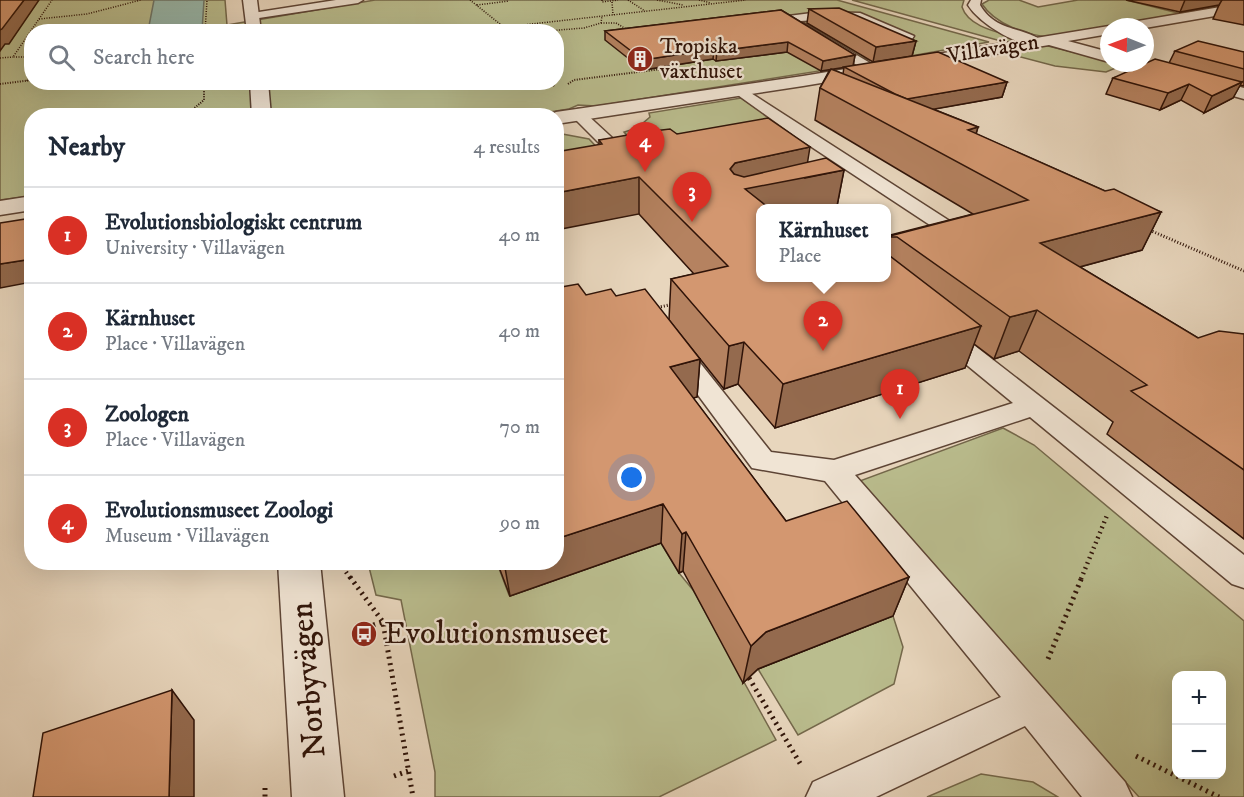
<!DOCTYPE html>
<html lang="en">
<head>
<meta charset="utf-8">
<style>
	body { margin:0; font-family:"IM FELL DW Pica",serif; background:#f2f2f3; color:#1f2937 }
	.controls { position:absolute; right:18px; bottom:18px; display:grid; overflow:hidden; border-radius:12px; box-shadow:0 6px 24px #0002 }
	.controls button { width:54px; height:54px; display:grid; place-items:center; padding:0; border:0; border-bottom:2px solid #e0e1e3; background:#fff; color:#1f2937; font:30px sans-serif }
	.compass { position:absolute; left:1100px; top:18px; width:54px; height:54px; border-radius:50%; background:#fff; box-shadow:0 6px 24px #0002; rotate:271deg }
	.you { position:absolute; left:632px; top:478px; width:21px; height:21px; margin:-15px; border:4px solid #fff; border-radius:50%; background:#1a73e8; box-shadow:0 0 0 9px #1a73e833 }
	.badge { display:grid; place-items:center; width:39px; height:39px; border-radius:50%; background:#d93025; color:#fff; font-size:20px; font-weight:700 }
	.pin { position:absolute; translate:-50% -50px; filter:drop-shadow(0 2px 3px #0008) }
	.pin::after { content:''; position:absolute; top:32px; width:21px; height:18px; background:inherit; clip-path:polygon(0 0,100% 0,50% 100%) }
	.popup { position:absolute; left:756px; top:204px; width:135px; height:78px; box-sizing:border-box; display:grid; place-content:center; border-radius:12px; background:#fff; filter:drop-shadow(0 2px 4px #0005); font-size:20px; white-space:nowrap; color:#747a83 }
	.popup b { font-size:22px; color:#1f2937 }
	.popup::after { content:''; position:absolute; left:50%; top:100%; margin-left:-12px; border:12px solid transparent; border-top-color:#fff }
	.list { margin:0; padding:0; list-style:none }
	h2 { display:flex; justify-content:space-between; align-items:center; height:78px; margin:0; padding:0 24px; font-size:26px }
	h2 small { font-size:20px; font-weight:400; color:#747a83 }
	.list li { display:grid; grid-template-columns:39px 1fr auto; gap:18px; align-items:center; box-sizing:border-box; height:96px; padding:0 24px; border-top:2px solid #e0e1e3 }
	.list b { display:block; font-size:22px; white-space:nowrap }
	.list p { margin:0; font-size:20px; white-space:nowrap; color:#747a83 }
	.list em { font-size:20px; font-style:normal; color:#747a83 }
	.icon { flex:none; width:33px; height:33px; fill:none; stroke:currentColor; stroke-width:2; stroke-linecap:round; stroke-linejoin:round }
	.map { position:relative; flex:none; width:1244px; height:797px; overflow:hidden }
	.search { position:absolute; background:#fff; box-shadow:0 6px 24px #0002; left:24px; top:24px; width:540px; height:66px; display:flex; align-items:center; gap:15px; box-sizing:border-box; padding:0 21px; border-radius:24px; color:#747a83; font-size:22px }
	.panel { position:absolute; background:#fff; box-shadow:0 6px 24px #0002; left:24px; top:108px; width:540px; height:462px; border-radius:24px }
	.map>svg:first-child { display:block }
</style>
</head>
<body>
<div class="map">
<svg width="1244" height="797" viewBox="0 0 1244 797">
	<rect width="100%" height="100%" fill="#e8d6bd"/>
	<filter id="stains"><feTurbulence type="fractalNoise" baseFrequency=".00333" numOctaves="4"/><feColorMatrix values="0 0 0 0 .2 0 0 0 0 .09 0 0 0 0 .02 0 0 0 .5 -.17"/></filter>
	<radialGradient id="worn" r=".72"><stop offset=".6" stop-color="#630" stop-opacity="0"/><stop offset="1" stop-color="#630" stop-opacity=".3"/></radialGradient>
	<g fill="#babd8e" stroke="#74684b" stroke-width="1.5" fill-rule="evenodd">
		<path d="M0 0H225L227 25 375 0H837L989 42 877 62 863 58 850 61 851 66 596 106 578 105 569 109 530 115 32 116 31 196 0 200ZM32 32H556V82H32Z"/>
		<path d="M852 0H964L962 7C969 29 1004 33 1024 40L1008 43Z"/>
		<path d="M989 0H1019L1038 7 1078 0H1126L1182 14 1049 37C1026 35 995 24 982 4Z"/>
		<path d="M1044 45 1109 61V63L1123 65 1106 72 1055 66 1002 52Z"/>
		<path d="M741 98 789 131 724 141 640 149 624 132 637 128 650 117 649 113Z"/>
		<path d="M557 133 589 139 605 156 557 171Z"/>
		<path d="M1003 428 1034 445 1244 621V797H1139L857 482ZM1176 676H1222V774H1176Z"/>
		<path d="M661 543 679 573 693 590 776 740 659 797H435V772L401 600 376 595 368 563H497L509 595Z"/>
		<path d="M893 616 903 647 894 684 798 735 758 669Z"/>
		<path d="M981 774 1033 782 1058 797H927Z"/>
	</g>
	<path fill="#98b9ad" stroke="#6e776b" stroke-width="1.5" d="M154 0H204L202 31H148Z"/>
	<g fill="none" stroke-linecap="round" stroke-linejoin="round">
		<g stroke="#5d4435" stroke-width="3">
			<g id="service">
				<path d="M336 0H363L358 3 252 19 246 16 252 13Z"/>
				<path d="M971 0H981L980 5C996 33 1025 26 1043 42L1041 45C1020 49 979 23 968 5Z"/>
				<path d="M820 12 860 13 914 36 912 39H904L854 18 800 21 880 69 873 73 868 72 782 19 788 16Z"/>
				<path d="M740 86 959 227 962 231 959 235 886 256V243L936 229 798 138 735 93 733 90 735 87Z"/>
				<path d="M578 109 583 111 634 158 637 162 634 166H622L570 114Z"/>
				<path d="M943 326 952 328 1244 555V588L1232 584 1030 417 855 475 1125 782 1132 797H1082L1025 726 876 797H806L813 782 1001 697 825 481 752 468 664 349 667 344 676 341 685 344 771 452 834 460 1013 403 934 338 931 333 934 328Z"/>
			</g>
		</g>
		<g stroke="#5d4435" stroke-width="3">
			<g id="minor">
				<path d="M1244 3V11L1145 28 1119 27 1126 23Z"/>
				<path d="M1109 26 1114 27H1109V34L1068 41 1109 52V62L1049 45 803 86 556 124V116H548L556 112 803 76Z"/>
				<path d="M1145 62 1244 88V99L1125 66 1123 63Z"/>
				<path d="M32 196V210L0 215V201Z"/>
			</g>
		</g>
		<g stroke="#5d4435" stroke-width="3">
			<g id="tertiary">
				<path d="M243 0H257L261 32H247Z"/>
				<path d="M250 82H268L271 116H252Z"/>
				<path d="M278 562H320L344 797H292Z"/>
			</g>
		</g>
		<g stroke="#2f1308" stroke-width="1.5" stroke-dasharray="1 1.5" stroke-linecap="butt">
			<path d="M470 0 510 32"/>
			<path d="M602 0V2L618 0"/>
			<path d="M628 0 645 11"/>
			<path d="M657 0 683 5"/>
			<path d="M699 0 711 3"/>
			<path d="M612 2 613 15"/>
			<path d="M477 5 509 1"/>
			<path d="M39 19 87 14 141 0"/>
			<path d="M601 23H616L628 30"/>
			<path d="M205 32 207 0"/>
			<path d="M460 32 746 0"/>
			<path d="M534 32 584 28 601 23 602 16"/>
			<path d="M32 57H13L52 0"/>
			<path d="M0 58 13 57"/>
			<path d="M658 70 674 68 669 63"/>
		</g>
		<g stroke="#2f1308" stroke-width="2" stroke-dasharray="1 1.5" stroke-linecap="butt">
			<path d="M27 81 32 71"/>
			<path d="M544 82 555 86"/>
			<path d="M294 83V85L302 82"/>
			<path d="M0 84 32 80"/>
			<path d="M568 84 574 80 670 68"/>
			<path d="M185 116 204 100V82"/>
		</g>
		<g stroke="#2f1308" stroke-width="3" stroke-dasharray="1 2" stroke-linecap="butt">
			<path d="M1147 229 1244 271"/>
			<path d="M655 308 674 304"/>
		</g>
		<g stroke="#2f1308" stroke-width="4.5" stroke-dasharray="1.5 4" stroke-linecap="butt">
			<path d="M346 572 351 579"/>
			<path d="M1081 579 1108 513"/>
		</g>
		<g stroke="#2f1308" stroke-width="5" stroke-dasharray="2 4.5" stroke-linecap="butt">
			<path d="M350 577 383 622 413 797"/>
			<path d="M367 627 383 622"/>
			<path d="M1048 659 1082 577"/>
			<path d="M749 678 801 765"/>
			<path d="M1136 756 1219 797"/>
			<path d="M394 776 408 771"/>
			<path d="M265 788V797"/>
		</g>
		<use href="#service" fill="#f0e4d4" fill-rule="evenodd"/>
		<use href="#minor" fill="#f0e4d4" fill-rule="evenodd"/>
		<use href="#tertiary" fill="#f0e4d4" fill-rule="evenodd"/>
	</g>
	<g fill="#b58260" stroke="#2f1308" stroke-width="1.5">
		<path d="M1126 0H1244V25L1213 19 1219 5 1180 12Z"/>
		<path d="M809 9 916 41 912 56 873 62 807 23Z"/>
		<path d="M781 10 855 55 853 66 831 69 843 74 844 67 1007 82 1002 97 933 109 978 127 976 134 1105 191 1161 212 1142 250 1080 267 1198 338 1244 334V539L1107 434 1113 422 1019 351 994 359 974 344 965 368 775 428 738 384 724 389 669 320 671 279 694 274 639 214 599 145V140L677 134 844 170 837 206 760 208V278H886V236L973 214 815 120 820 88 830 69 821 71 787 52 716 61 713 59 643 70 605 40V31Z"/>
		<path d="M1175 51 1244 52V86L1240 85 1233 98 1204 113 1181 100 1160 110 1106 94 1113 78 1169 63Z"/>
		<path d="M586 295 616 296 700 359 697 397 693 398 786 521 909 577 893 616 758 669 743 683 683 571 679 573 661 543 510 596 497 562H556Z"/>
	</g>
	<g fill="#946a4e" stroke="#2f1308" stroke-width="1.5">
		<path d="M24 0H39L9 44H5L0 51V30Z"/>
		<path d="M1185 0H1222L1219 5 1180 12Z"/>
		<path d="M916 41 912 56 873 62 876 47Z"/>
		<path d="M788 42 787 52 716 61 717 51Z"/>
		<path d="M714 49 713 59 643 70V60Z"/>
		<path d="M855 55 853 66 821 71 823 61Z"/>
		<path d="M1007 82 1002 97 901 115 905 99Z"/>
		<path d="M1242 82 1233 98 1204 113 1212 96Z"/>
		<path d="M1189 84 1181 100 1160 110 1168 93Z"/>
		<path d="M978 127 968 161V130Z"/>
		<path d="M810 147 805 178 844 170 837 206 826 208H760L730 169 735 163Z"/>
		<path d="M639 177V214L556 230V193Z"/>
		<path d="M1161 212 1142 250 1024 282 1040 243Z"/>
		<path d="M32 259V282L0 288V264Z"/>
		<path d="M1037 310 1019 351 994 359 1010 317Z"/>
		<path d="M981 326 965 368 775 428 783 384Z"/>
		<path d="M744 342 738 384 724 389 729 346Z"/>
		<path d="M700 359 697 397 668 406 670 367Z"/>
		<path d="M663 504 661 543 510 596 504 562H556V539Z"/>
		<path d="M686 532 683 571 679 573 682 534Z"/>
		<path d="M909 577 893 616 758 669 743 683 751 646 766 632Z"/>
		<path d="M172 690 194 720V797H169Z"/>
	</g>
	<g fill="#d39770" stroke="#2f1308" stroke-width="1.5">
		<path d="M0 0H24L2 29 0 30Z"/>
		<path d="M839 8 916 41 876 47 809 9Z"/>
		<path d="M781 10 855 55 823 61 788 42 717 51 714 49 643 60 605 31Z"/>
		<path d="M1198 41 1244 52V69L1175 51Z"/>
		<path d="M938 52 1007 82 907 99 895 94 844 67Z"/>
		<path d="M1155 59 1242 82 1212 96 1189 84 1168 93 1113 78Z"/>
		<path d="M831 69 978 127 968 130 1105 191 1114 189 1161 212 1040 243 1198 338 1219 331 1244 334V470L1131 391 1147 385 1037 310 1010 317 897 237H886L1028 200 820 88Z"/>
		<path d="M768 118 810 147 735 163 730 169 734 174 744 177 826 158 844 170 745 189 769 208H760V278H886V253L981 326 783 384 744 342 729 346 671 279 728 266 639 177 556 193V152L602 144 599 140 645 132 670 129 677 134Z"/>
		<path d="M32 218V259L0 264V223Z"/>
		<path d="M578 284 586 295 611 289 616 296 645 289 700 359 670 367 786 521 847 501 909 577 766 632 751 646 686 532 682 534 663 504 556 539V288Z"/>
		<path d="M172 690 169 797H33L43 733Z"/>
	</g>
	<defs>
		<g id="building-disc" transform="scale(1.35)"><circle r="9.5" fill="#8f2418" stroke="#f0e4d4"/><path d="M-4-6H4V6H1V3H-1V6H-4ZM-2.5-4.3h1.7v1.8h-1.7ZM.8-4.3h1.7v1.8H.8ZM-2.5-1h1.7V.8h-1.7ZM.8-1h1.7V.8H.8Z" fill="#fff"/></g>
		<g id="bus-disc" transform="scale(1.35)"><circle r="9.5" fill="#8f2418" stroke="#f0e4d4"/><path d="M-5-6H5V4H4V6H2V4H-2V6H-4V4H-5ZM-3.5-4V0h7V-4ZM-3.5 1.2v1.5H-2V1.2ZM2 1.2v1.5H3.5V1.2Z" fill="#fff"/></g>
	</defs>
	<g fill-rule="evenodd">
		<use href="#building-disc" x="640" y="59"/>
		<use href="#bus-disc" x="364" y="634"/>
	</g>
	<g text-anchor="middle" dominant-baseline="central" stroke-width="4.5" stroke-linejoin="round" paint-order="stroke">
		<g font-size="22" fill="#2f1308" stroke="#f0e4d4" text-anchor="start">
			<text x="660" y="46">Tropiska<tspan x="660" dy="25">växthuset</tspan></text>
		</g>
		<g font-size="22" fill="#2f1308" stroke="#f0e4d4">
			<text transform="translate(993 49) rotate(-9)">Villavägen</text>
		</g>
		<g font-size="32" fill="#2f1308" stroke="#f0e4d4" text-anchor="start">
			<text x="384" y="634">Evolutionsmuseet</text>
		</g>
		<g font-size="32" fill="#2f1308" stroke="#f0e4d4">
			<text transform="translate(309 680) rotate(-95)">Norbyvägen</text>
		</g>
	</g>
	<rect width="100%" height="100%" filter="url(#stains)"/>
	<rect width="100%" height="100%" fill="url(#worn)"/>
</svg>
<div class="controls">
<button>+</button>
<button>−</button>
</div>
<svg class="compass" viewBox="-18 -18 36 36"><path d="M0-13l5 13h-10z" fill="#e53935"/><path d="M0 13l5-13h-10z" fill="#747a83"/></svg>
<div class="you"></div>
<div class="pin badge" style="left:900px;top:419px">1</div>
<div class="pin badge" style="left:823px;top:351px">2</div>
<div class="popup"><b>Kärnhuset</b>Place</div>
<div class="pin badge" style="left:692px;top:222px">3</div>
<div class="pin badge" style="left:645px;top:172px">4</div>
<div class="search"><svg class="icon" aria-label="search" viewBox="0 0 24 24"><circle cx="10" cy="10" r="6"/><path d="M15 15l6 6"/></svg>Search here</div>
<section class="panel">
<h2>Nearby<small>4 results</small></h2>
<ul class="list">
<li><span class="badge">1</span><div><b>Evolutionsbiologiskt centrum</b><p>University · Villavägen</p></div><em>40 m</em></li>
<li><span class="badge">2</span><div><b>Kärnhuset</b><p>Place · Villavägen</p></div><em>40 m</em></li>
<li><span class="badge">3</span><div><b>Zoologen</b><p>Place · Villavägen</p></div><em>70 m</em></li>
<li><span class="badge">4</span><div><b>Evolutionsmuseet Zoologi</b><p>Museum · Villavägen</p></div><em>90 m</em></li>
</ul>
</section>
</div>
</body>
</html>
